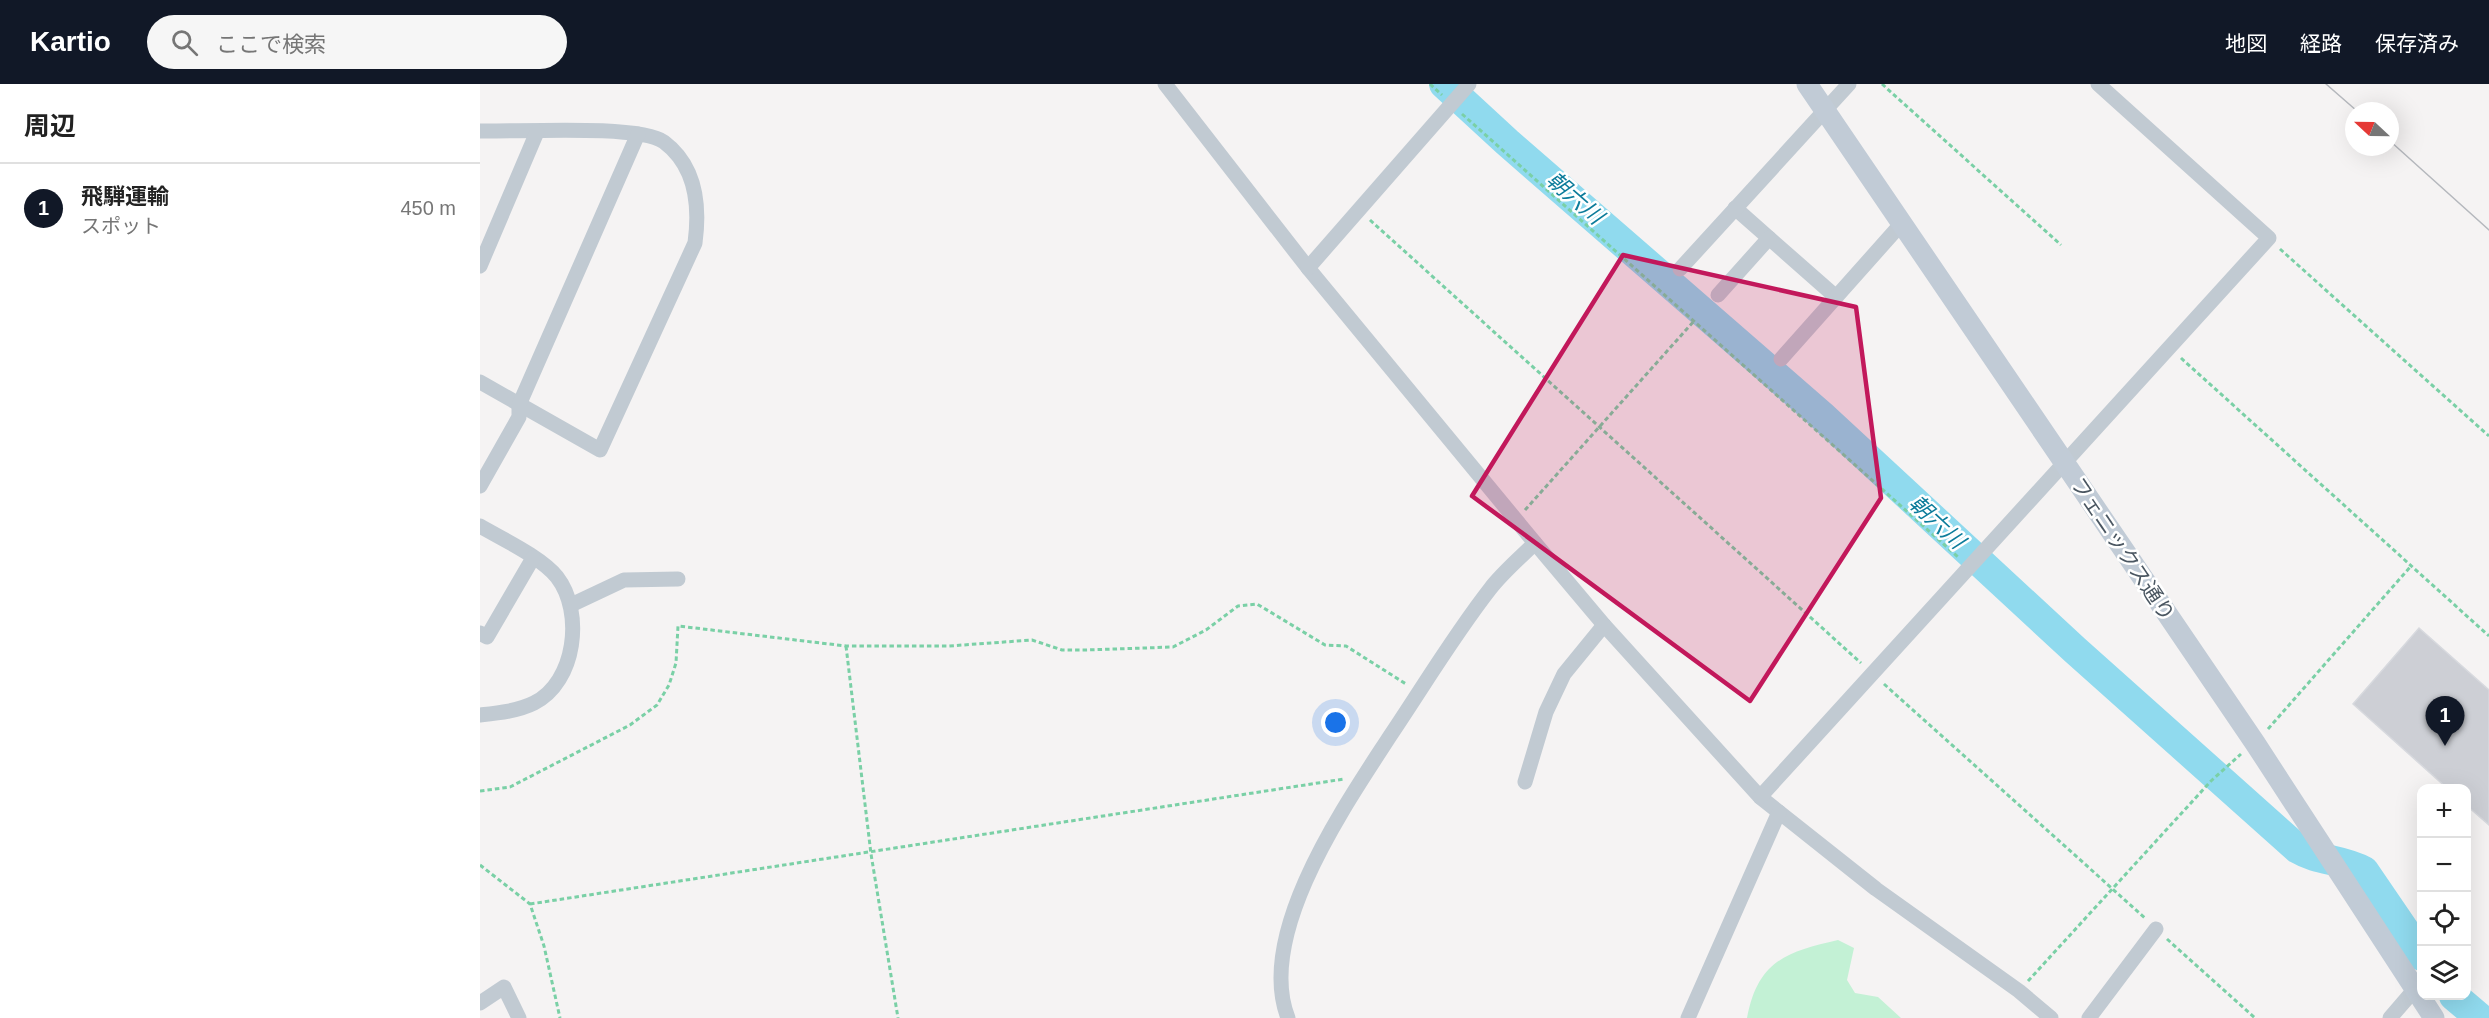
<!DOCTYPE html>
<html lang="ja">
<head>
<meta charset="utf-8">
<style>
	body { margin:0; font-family:Arial,"Noto Sans JP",sans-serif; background:#f6f6f6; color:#222 }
	.controls { position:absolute; right:18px; bottom:18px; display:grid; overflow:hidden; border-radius:12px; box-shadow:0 6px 24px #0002 }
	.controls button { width:54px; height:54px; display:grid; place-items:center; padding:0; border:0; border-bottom:2px solid #e0e0e0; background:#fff; color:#222; font:30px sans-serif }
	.compass { position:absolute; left:1865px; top:18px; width:54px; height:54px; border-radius:50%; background:#fff; box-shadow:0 6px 24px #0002; rotate:292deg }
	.you { position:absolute; left:856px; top:639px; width:21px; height:21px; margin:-15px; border:4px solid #fff; border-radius:50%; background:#1a73e8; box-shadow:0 0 0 9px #1a73e833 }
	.badge { display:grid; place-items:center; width:39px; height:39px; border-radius:50%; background:#111827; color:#fff; font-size:20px; font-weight:700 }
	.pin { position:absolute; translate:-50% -50px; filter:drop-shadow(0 2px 3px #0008) }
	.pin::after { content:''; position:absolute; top:32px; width:21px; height:18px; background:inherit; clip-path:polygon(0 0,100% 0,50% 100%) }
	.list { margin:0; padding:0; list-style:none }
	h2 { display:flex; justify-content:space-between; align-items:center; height:78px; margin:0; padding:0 24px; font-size:26px }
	h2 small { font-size:20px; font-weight:400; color:#767676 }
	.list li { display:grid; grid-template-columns:39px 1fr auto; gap:18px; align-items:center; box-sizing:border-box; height:90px; padding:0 24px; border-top:2px solid #e0e0e0 }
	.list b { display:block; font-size:22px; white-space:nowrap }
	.list p { margin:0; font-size:20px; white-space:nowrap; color:#767676 }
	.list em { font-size:20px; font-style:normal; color:#767676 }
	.icon { flex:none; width:33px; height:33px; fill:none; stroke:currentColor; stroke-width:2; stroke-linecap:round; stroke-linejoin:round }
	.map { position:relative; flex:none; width:2009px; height:934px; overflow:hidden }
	header { display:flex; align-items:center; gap:36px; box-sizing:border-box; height:84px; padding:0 30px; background:#111827; color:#fff }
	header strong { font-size:28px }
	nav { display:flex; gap:33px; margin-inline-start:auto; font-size:21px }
	.search { width:420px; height:54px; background:#f6f6f6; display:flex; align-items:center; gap:15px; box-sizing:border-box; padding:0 21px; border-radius:33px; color:#767676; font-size:22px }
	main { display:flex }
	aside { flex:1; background:#fff }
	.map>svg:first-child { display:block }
</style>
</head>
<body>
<header>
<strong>Kartio</strong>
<div class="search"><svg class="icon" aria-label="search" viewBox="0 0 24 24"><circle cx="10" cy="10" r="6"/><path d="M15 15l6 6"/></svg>ここで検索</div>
<nav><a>地図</a><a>経路</a><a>保存済み</a></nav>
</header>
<main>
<aside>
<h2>周辺<small></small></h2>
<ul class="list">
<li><span class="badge">1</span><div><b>飛騨運輸</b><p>スポット</p></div><em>450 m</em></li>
</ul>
</aside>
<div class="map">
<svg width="2009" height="934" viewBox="0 0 2009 934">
	<rect width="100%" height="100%" fill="#f5f3f3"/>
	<path fill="#c3f1d5" d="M1358 856 1374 864 1367 896 1375 909 1398 913 1421 934H1267C1278 876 1307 868 1358 856Z"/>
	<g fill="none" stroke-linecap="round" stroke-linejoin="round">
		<g stroke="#90daee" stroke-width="30">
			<path d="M964 0 1027 58 1341 331 1595 566 1818 765C1838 777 1863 775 1884 787L1942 872"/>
			<path d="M1974 912 2000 934"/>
		</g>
	</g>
	<path fill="#cdcfd5" stroke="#d7d9de" stroke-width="1.5" d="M1939 544 2009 606V741L1986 721V705H1968L1873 620Z"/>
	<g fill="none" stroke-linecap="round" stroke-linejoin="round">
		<g stroke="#7ad0a6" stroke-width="3" stroke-dasharray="4.5 3" stroke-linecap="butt">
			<path d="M950 0 962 11"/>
			<path d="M1402 0 1581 161"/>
			<path d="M982 30 1478 473"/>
			<path d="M890 136 1381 579"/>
			<path d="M1800 165 2009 352"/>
			<path d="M1701 274 2009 552"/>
			<path d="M1045 426 1214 237"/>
			<path d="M366 562 391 770 418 934"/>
			<path d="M1404 600 1665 834"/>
			<path d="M1788 645 1931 482"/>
			<path d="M0 707 30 703 150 641 177 621 189 601 196 579 198 542 366 562H469L552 556 582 566H605L693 563 726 546 758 522 777 520 845 561 866 562 926 600"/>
			<path d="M0 781 50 820 64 862 80 934"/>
			<path d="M50 820 864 695"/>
			<path d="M1687 855 1775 934"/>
			<path d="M1548 897 1731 697 1761 670"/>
		</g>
		<g stroke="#c1cad2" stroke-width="15">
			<path d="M685 0 828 184 1055 459 1124 541 1280 713 1396 805 1539 907 1571 934"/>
			<path d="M0 47C36 48 159 40 184 58 216 82 220 122 215 159L120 366 0 298"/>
			<path d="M1255 124 1356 213"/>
			<path d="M0 182 57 48"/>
			<path d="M828 184 989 0"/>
			<path d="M1200 185 1369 0"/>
			<path d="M1238 211 1289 154"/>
			<path d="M1301 275 1422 139"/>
			<path d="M0 402 39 333V321L158 50"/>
			<path d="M0 442C22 455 61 473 77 493 104 528 96 598 54 619 38 627 18 629 0 631"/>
			<path d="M91 521 144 496 198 495"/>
			<path d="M0 549 7 553 53 474"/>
			<path d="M1045 698 1066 628 1084 590 1124 541"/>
			<path d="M1280 713 1789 154 1618 0"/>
			<path d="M0 919 24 903 39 934"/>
			<path d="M808 934C775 850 866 720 910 652 943 603 974 551 1010 505 1023 488 1040 474 1055 459"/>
			<path d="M1208 934 1299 728"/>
			<path d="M1609 934 1676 845"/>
			<path d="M1910 934 1935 905"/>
		</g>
		<path stroke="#c1cbd6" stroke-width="21" d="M1327 0 1775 659 1954 934"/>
		<g stroke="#b5b8bd" stroke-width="1.5">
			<path d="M1846 0 1877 27"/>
			<path d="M1910 57 2009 146"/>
		</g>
	</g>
	<path fill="#c2185b" fill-opacity="0.2" stroke="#c2185b" stroke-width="4.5" stroke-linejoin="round" d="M1143 171 1376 223 1401 414 1270 617 992 412Z"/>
	<g text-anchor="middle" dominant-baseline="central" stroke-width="5" stroke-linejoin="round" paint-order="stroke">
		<g font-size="21" fill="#4a5661" stroke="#fff">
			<text transform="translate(1643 465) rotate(56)">フェニックス通り</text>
		</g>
		<g font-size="22" font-style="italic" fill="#0c7c9b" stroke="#fff">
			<text transform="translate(1095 114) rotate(41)">朝六川</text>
			<text transform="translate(1457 438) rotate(43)">朝六川</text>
		</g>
	</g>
</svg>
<div class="controls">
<button>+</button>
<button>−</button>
<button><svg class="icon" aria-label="locate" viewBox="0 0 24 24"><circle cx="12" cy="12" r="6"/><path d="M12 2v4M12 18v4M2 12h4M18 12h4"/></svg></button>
<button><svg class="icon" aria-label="layers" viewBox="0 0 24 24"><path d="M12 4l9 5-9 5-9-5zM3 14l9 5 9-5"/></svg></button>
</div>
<svg class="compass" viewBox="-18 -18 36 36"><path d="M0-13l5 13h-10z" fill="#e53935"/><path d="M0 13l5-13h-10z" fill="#767676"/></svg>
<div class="you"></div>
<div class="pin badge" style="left:1965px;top:662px">1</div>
</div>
</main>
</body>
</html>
